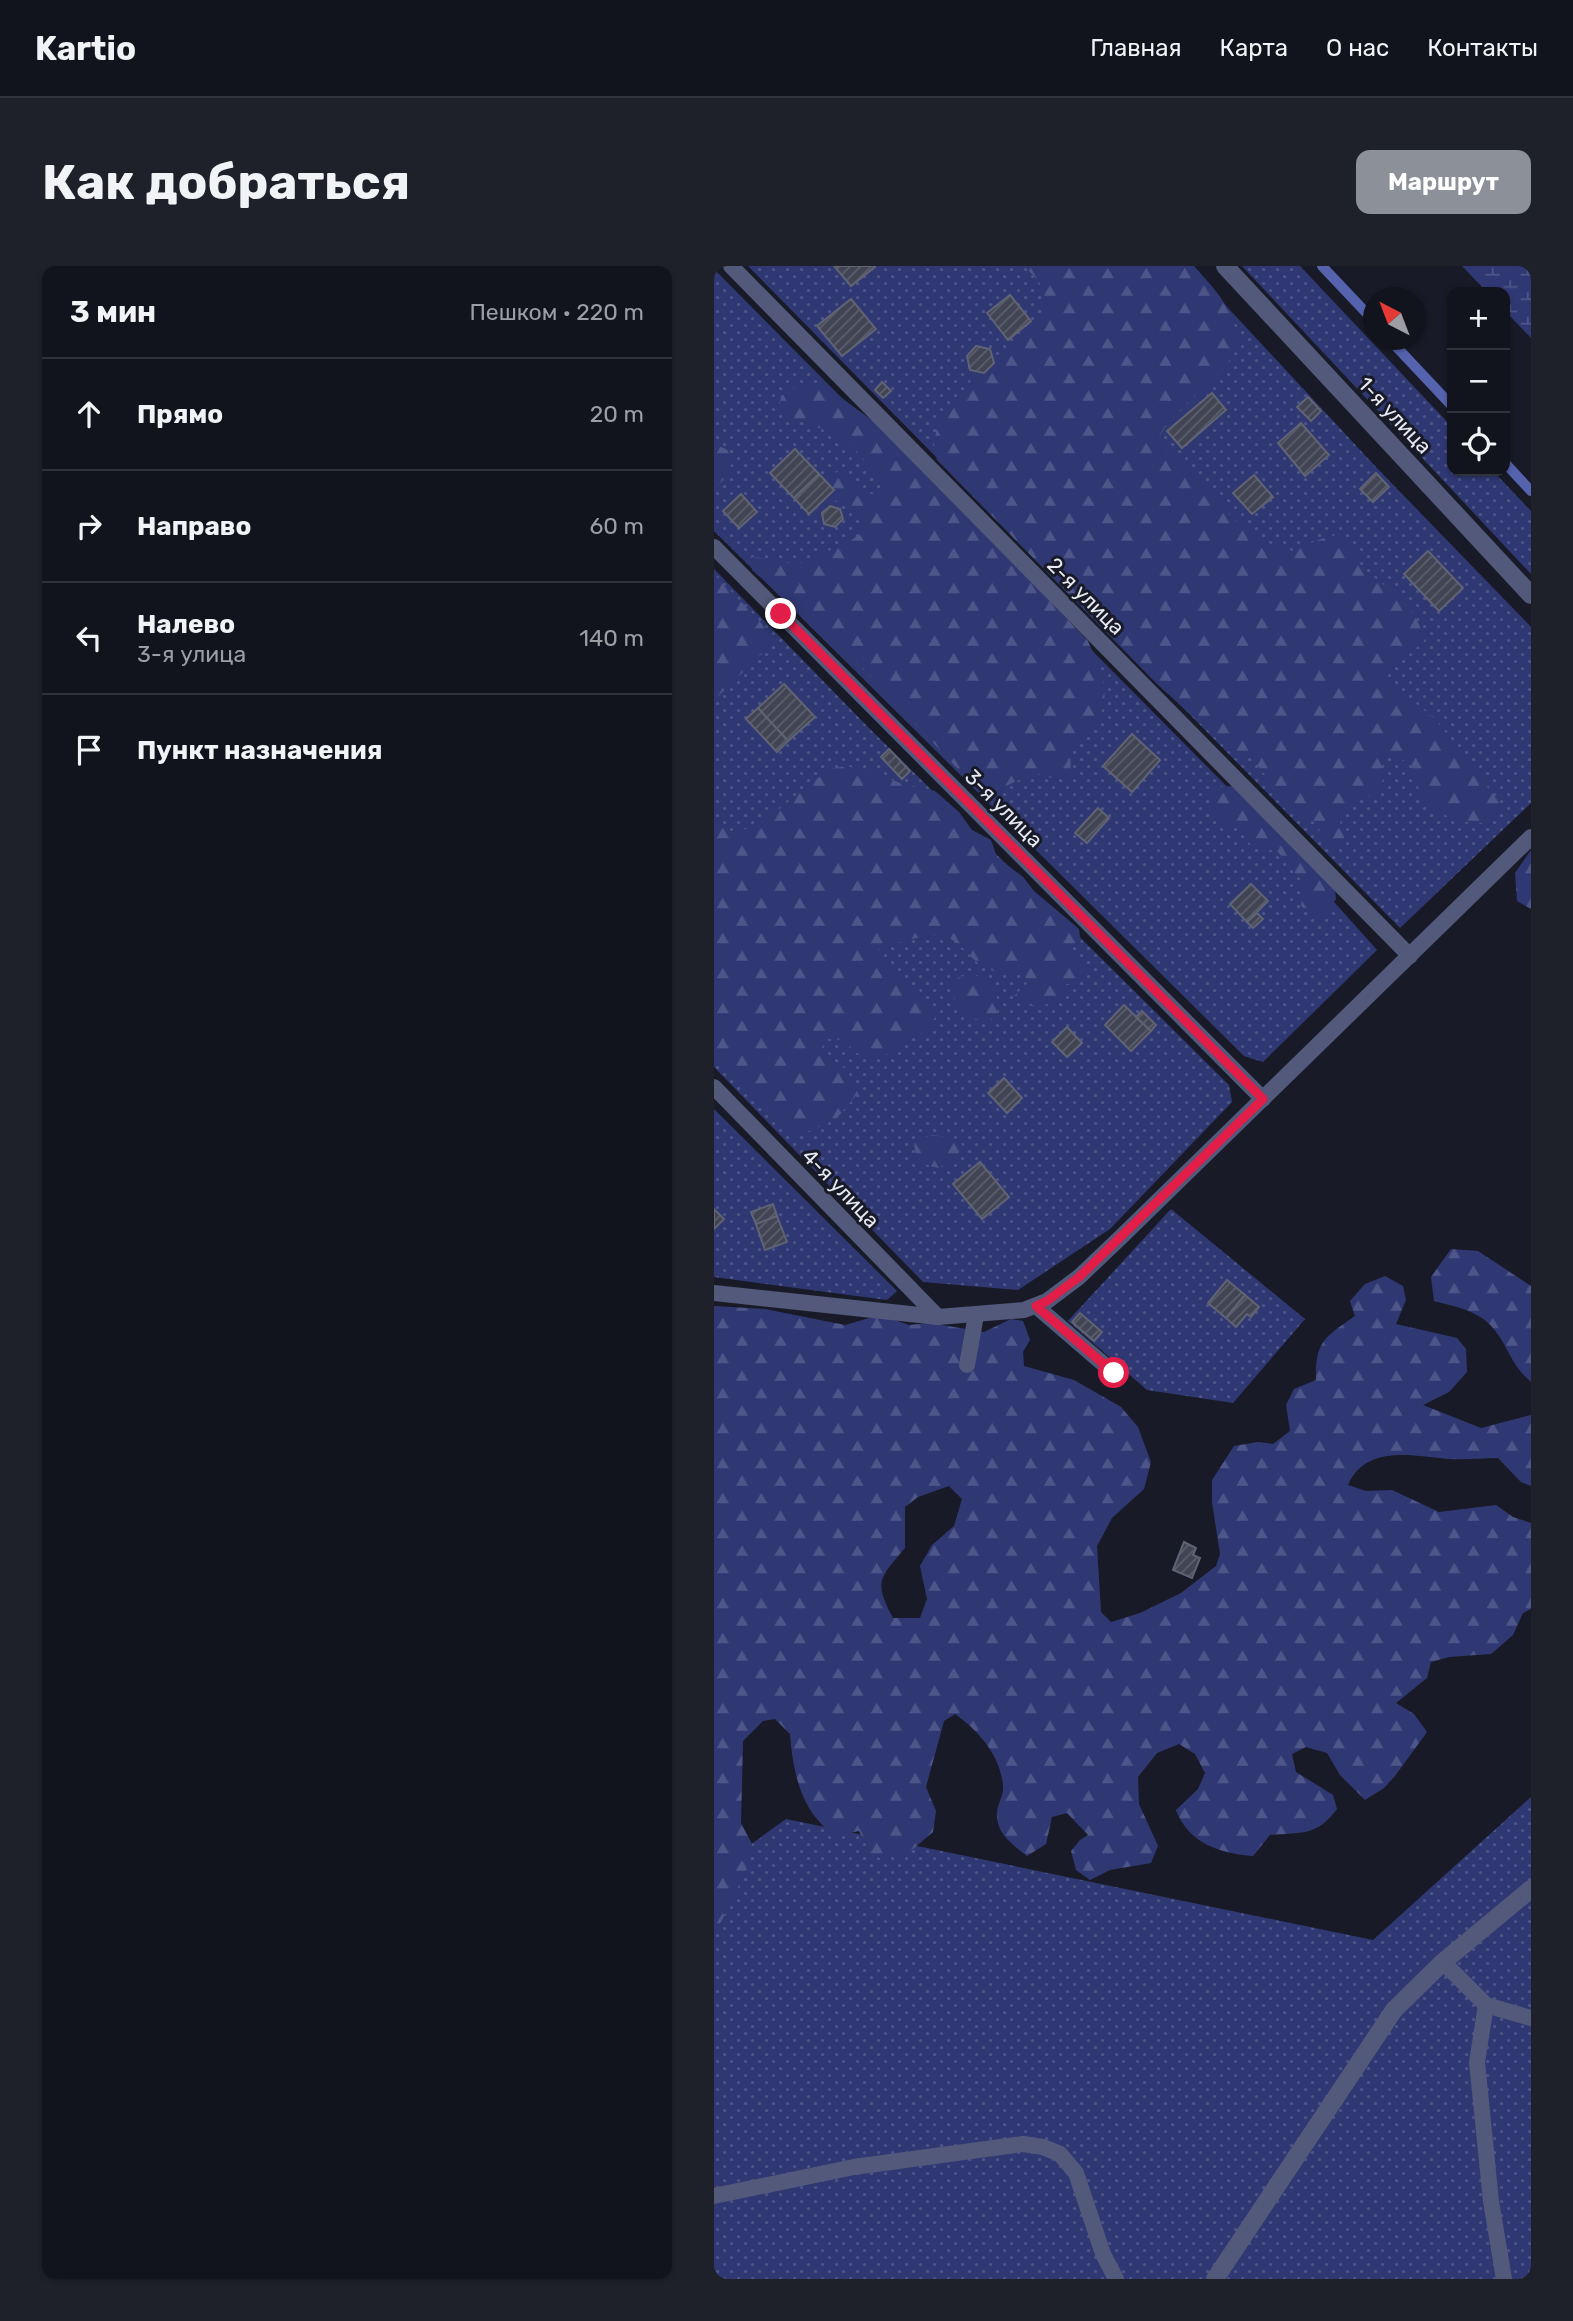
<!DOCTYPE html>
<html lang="ru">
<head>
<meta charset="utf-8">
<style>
	body { margin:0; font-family:Rubik,sans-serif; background:#1f212a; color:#f1f3f6 }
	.controls { position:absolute; right:21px; top:21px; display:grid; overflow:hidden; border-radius:14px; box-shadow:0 2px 5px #0004 }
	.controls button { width:63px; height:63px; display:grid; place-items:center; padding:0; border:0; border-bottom:2px solid #31333b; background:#12141d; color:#f1f3f6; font:35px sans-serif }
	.compass { position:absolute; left:649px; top:21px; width:63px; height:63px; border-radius:50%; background:#12141d; box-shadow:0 2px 5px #0004; rotate:318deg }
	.stop { position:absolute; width:21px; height:21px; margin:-16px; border:5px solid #e11d48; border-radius:50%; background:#fff }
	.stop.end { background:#e11d48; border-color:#fff; box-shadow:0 2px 7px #0008 }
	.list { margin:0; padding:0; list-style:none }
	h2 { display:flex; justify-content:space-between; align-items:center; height:91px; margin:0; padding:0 28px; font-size:30px }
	h2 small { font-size:23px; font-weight:400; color:#9c9ea4 }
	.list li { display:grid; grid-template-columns:46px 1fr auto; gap:21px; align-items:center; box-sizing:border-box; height:112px; padding:0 28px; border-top:2px solid #31333b }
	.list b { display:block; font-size:26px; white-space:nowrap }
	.list p { margin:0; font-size:23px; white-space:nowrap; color:#9c9ea4 }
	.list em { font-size:23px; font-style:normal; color:#9c9ea4 }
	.icon { flex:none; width:38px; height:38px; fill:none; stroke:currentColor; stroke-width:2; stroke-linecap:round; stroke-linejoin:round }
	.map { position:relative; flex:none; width:817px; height:2013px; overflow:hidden; border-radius:14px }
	header { display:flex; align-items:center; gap:42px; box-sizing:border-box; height:98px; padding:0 35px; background:#12141d; border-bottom:2px solid #31333b }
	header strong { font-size:33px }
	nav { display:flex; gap:38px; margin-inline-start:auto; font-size:24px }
	.intro { display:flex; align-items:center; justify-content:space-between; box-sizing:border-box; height:168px; padding:0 42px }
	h1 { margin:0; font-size:49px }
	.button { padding:18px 32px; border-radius:14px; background:#8c9099; color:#fff; font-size:24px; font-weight:700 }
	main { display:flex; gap:42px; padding:0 42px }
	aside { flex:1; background:#12141d; border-radius:14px; box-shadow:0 2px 5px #0004 }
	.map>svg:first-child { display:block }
</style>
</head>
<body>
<header>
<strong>Kartio</strong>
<nav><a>Главная</a><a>Карта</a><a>О нас</a><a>Контакты</a></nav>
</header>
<div class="intro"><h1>Как добраться</h1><a class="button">Маршрут</a></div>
<main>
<aside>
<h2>3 мин<small>Пешком · 220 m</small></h2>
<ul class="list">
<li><svg class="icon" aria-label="ahead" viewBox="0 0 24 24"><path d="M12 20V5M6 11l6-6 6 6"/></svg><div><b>Прямо</b></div><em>20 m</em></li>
<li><svg class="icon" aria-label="right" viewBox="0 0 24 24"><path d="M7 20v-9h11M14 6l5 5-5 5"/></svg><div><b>Направо</b></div><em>60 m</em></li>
<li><svg class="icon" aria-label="left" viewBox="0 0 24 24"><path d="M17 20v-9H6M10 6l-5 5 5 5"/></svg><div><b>Налево</b><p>3-я улица</p></div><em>140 m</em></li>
<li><svg class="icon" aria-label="arrive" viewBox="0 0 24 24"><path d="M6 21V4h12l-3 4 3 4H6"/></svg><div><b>Пункт назначения</b></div></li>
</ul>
</aside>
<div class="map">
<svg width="817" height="2013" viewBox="0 0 817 2013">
	<defs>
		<pattern id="green-dots" width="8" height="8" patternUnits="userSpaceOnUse" patternTransform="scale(1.75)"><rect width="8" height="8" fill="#303874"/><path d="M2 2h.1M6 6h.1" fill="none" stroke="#4e5588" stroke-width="1.8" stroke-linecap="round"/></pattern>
		<pattern id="forest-firs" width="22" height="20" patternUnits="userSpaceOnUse" patternTransform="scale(1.75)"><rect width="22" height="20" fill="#303874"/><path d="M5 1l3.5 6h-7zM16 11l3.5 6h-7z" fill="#4e5588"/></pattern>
		<pattern id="wetland-marsh" width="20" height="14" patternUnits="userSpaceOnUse" patternTransform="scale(1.75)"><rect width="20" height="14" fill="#303874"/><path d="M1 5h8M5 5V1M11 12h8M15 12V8" fill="none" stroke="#4e5588"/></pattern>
		<pattern id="building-hatch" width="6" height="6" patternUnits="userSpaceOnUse" patternTransform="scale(1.75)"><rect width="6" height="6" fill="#404453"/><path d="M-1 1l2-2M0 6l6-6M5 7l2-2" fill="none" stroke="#5c5f6c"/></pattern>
	</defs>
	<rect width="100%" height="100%" fill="#181b27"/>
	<g fill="url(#green-dots)">
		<path d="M34 0H475L661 200 817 361V537L686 662Z"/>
		<path d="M528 0H586L738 161V205H779L817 245V308Z"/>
		<path d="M0 3 554 562 663 684 549 796 530 790 0 265Z"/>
		<path d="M0 303 155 462 515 819 518 836 396 963 304 1024 209 1016 0 801Z"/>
		<path d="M0 843 183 1025 173 1034 0 1011Z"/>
		<path d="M457 943 591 1053 519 1137 433 1124 354 1055Z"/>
		<path d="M817 1531V2013H0V1605L72 1553 659 1674Z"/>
	</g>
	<g fill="url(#forest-firs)" fill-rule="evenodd">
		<path d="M310 0H480C505 28 518 41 526 79 506 114 468 135 446 169L454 188 478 203 516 249 542 273 579 285 604 274 625 268 639 279 647 301 680 327 702 351 711 374 670 411 722 454 788 540 778 555C755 562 720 550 708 529 702 519 701 507 696 497L676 489 666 495 670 512 662 527 632 538 626 555 631 574 623 582 613 575 600 556 572 544 553 521 551 509 538 492 516 484 443 418 223 194 220 179 223 160 254 125 258 109 274 93 292 86 328 52 330 35 325 15Z"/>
		<path d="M84 119H110L163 158 238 232 374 375 389 409 391 438 381 459 362 474 357 488 356 512 340 513 321 507 285 523 255 515 150 403 38 304V291L65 294 81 299 133 277 148 267V251L121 234 111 220 116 208 127 205 154 229 172 224C156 198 139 176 110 164 94 157 79 154 65 144L67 130Z"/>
		<path d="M2 179 14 184 18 197 10 213 0 223V180Z"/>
		<path d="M0 308 44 353 55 368 56 380 0 434Z"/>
		<path d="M132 500 160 507 191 519 221 525 245 546 258 564 277 574 283 591 309 611 320 625 365 663 367 678 349 681 373 698 371 712 364 718H348V734L330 739 308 740 299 731 314 716 311 710C299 708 285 708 274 703 256 696 246 671 226 670 204 668 179 679 158 686L208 727 223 748 213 765 194 773 170 790 144 788 128 774 112 773 106 786 132 803 144 827 122 853 86 869 62 857 0 792V549L18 568 48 557 115 503Z"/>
		<path d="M517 520 538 536 620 617 622 633 612 648 599 650 587 640 590 618 564 586 537 579 523 561 507 556 496 546 498 528 505 521Z"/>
		<path d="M817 584V643L803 635 801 607Z"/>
		<path d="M258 708C278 714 287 729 283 749L273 756C252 753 241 739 236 719L245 711Z"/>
		<path d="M219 869 244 873 249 880 243 890 225 902C206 898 201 894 200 874Z"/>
		<path d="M737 983 764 985 817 1020V1116C796 1098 795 1081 779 1062 765 1045 740 1040 720 1035L717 1011Z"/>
		<path d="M671 1010 689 1020 692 1034 682 1058 743 1072 752 1083 753 1106 735 1126 709 1139 767 1162 817 1149V1220L807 1216 784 1192C768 1192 751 1194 735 1193 699 1190 652 1178 634 1219L652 1225 678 1224 725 1246 782 1239 799 1251 817 1257V1343L809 1347 799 1369 777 1388 735 1391 717 1396 713 1412 682 1437 700 1448 713 1466 681 1510 670 1522 651 1534 626 1509 613 1487 592 1481 578 1488 582 1506 619 1529 623 1543C602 1571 587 1566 556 1569L539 1590C507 1588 474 1577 462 1544L484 1523 491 1507 481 1488 465 1478 443 1487 424 1511 425 1538 444 1580 437 1597 396 1604 376 1614 362 1604 357 1585 366 1574 374 1569 353 1547 338 1551 332 1578 313 1590C298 1578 281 1567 283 1546 284 1538 290 1528 289 1520 287 1490 264 1464 241 1448L230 1455 212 1521 222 1545 219 1566 199 1583 167 1593 155 1585 145 1565 122 1570C87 1547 79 1507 76 1468L61 1453 49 1455 29 1475 27 1557 38 1578 32 1605 7 1656 0 1663V1040L51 1043 131 1059 166 1049 195 1059 216 1057 270 1066 297 1053 309 1055 316 1074 309 1086 310 1100 360 1114 407 1141 424 1161 437 1196 430 1223 398 1252 383 1280 387 1346 397 1356 426 1347 467 1327 502 1300 506 1288 498 1236V1214L520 1180 544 1176 559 1178 576 1165 572 1139 580 1123 602 1114C601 1075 611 1071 641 1050L636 1035 651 1018ZM235 1220 248 1233 240 1260 218 1279 206 1300 213 1333 206 1352H179C159 1315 166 1312 191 1282V1241L204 1231Z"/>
	</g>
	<path fill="url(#wetland-marsh)" d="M748 0H817V72L791 45V26H773Z"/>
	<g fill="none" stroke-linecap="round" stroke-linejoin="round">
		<g stroke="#5562ae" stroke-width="10">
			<path d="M608 0 660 55"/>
			<path d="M676 74 738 140"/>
			<path d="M791 197 817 225"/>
		</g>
	</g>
	<g fill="url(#building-hatch)" stroke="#5f6373" stroke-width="2">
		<path d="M120 0H160L161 1 137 20Z"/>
		<path d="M296 29 317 55 294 74 273 47Z"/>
		<path d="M137 33 162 63 128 90 103 60Z"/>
		<path d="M262 80 276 83 280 97 270 107 256 104 253 90Z"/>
		<path d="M168 116 177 125 169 132 161 124Z"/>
		<path d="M498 127 512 144 468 182 453 165Z"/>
		<path d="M594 131 607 145 597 155 583 141Z"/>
		<path d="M587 157 615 189 591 210 564 177Z"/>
		<path d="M81 183 105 208 80 232 56 207Z"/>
		<path d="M662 207 675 221 659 236 646 223Z"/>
		<path d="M105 208 120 224 95 248 80 232Z"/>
		<path d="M540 209 559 231 538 248 519 227Z"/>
		<path d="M27 228 43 246 25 262 9 245Z"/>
		<path d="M116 240 126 243 129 253 121 261 110 258 108 247Z"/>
		<path d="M714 285 749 322 725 345 690 308Z"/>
		<path d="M70 418 101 451 74 475 44 442Z"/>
		<path d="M44 442 74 475 63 486 32 453Z"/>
		<path d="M418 468 446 494 418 526 389 500Z"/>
		<path d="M175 483 196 505 188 513 167 491Z"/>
		<path d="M384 542 395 552 373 577 361 567Z"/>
		<path d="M537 618 554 635 533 656 516 638Z"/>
		<path d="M543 647 549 653 539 662 533 656Z"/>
		<path d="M410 739 437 765 417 785 391 759Z"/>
		<path d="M428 745 442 759 437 765 422 751Z"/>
		<path d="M353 761 368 777 353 791 338 776Z"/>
		<path d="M290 812 308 832 293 847 274 827Z"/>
		<path d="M266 896 295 931 268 953 239 918Z"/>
		<path d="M59 938 63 950 42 958 37 946Z"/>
		<path d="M0 943 10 953 0 963Z"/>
		<path d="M63 950 73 976 51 984 42 958Z"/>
		<path d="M513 1014 531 1029 512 1052 494 1037Z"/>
		<path d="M531 1029 545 1041 537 1051 533 1048 522 1061 512 1052Z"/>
		<path d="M366 1047 388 1066 380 1075 358 1056Z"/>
		<path d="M470 1276 482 1282 479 1289 486 1292 478 1312 459 1304Z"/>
	</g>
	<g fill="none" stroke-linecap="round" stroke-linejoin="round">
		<g stroke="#52597a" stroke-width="16">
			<path d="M17 0 696 690"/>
			<path d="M0 281 549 833"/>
			<path d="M0 821 224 1051"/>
			<path d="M0 1027 224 1051 310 1044 333 1035 365 1011 407 971 817 571"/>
			<path d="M322 1040 400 1107"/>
			<path d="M253 1099 262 1049"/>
			<path d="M729 1696 772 1739 817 1752"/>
			<path d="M772 1739 763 1796 777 1935 790 2013"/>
			<path d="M0 1930 140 1901 309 1878 329 1881 346 1888 362 1907 389 1988 402 2013"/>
		</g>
		<g stroke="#52597a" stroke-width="18">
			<path d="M511 0 817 329"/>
			<path d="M501 2013 680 1744 729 1696 817 1623"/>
		</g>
	</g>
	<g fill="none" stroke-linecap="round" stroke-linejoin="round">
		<path stroke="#e11d48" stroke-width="9" d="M67 348 549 833 365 1011 333 1035 322 1040 400 1107"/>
	</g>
	<g text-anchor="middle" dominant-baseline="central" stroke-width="6" stroke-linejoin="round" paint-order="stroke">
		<g font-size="21" fill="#e7eaf3" stroke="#181b27">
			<text transform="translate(681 149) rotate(47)">1-я улица</text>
			<text transform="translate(372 330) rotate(45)">2-я улица</text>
			<text transform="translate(290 542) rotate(45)">3-я улица</text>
			<text transform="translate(127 922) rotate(46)">4-я улица</text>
		</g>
	</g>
</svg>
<div class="controls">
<button>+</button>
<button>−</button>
<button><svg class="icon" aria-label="locate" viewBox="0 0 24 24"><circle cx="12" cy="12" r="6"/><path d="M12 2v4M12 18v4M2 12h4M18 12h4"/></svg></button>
</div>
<svg class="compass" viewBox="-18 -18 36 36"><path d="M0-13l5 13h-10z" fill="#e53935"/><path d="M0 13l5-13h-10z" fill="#9c9ea4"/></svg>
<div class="stop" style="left:400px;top:1107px"></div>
<div class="stop end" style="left:67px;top:348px"></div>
</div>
</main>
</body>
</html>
